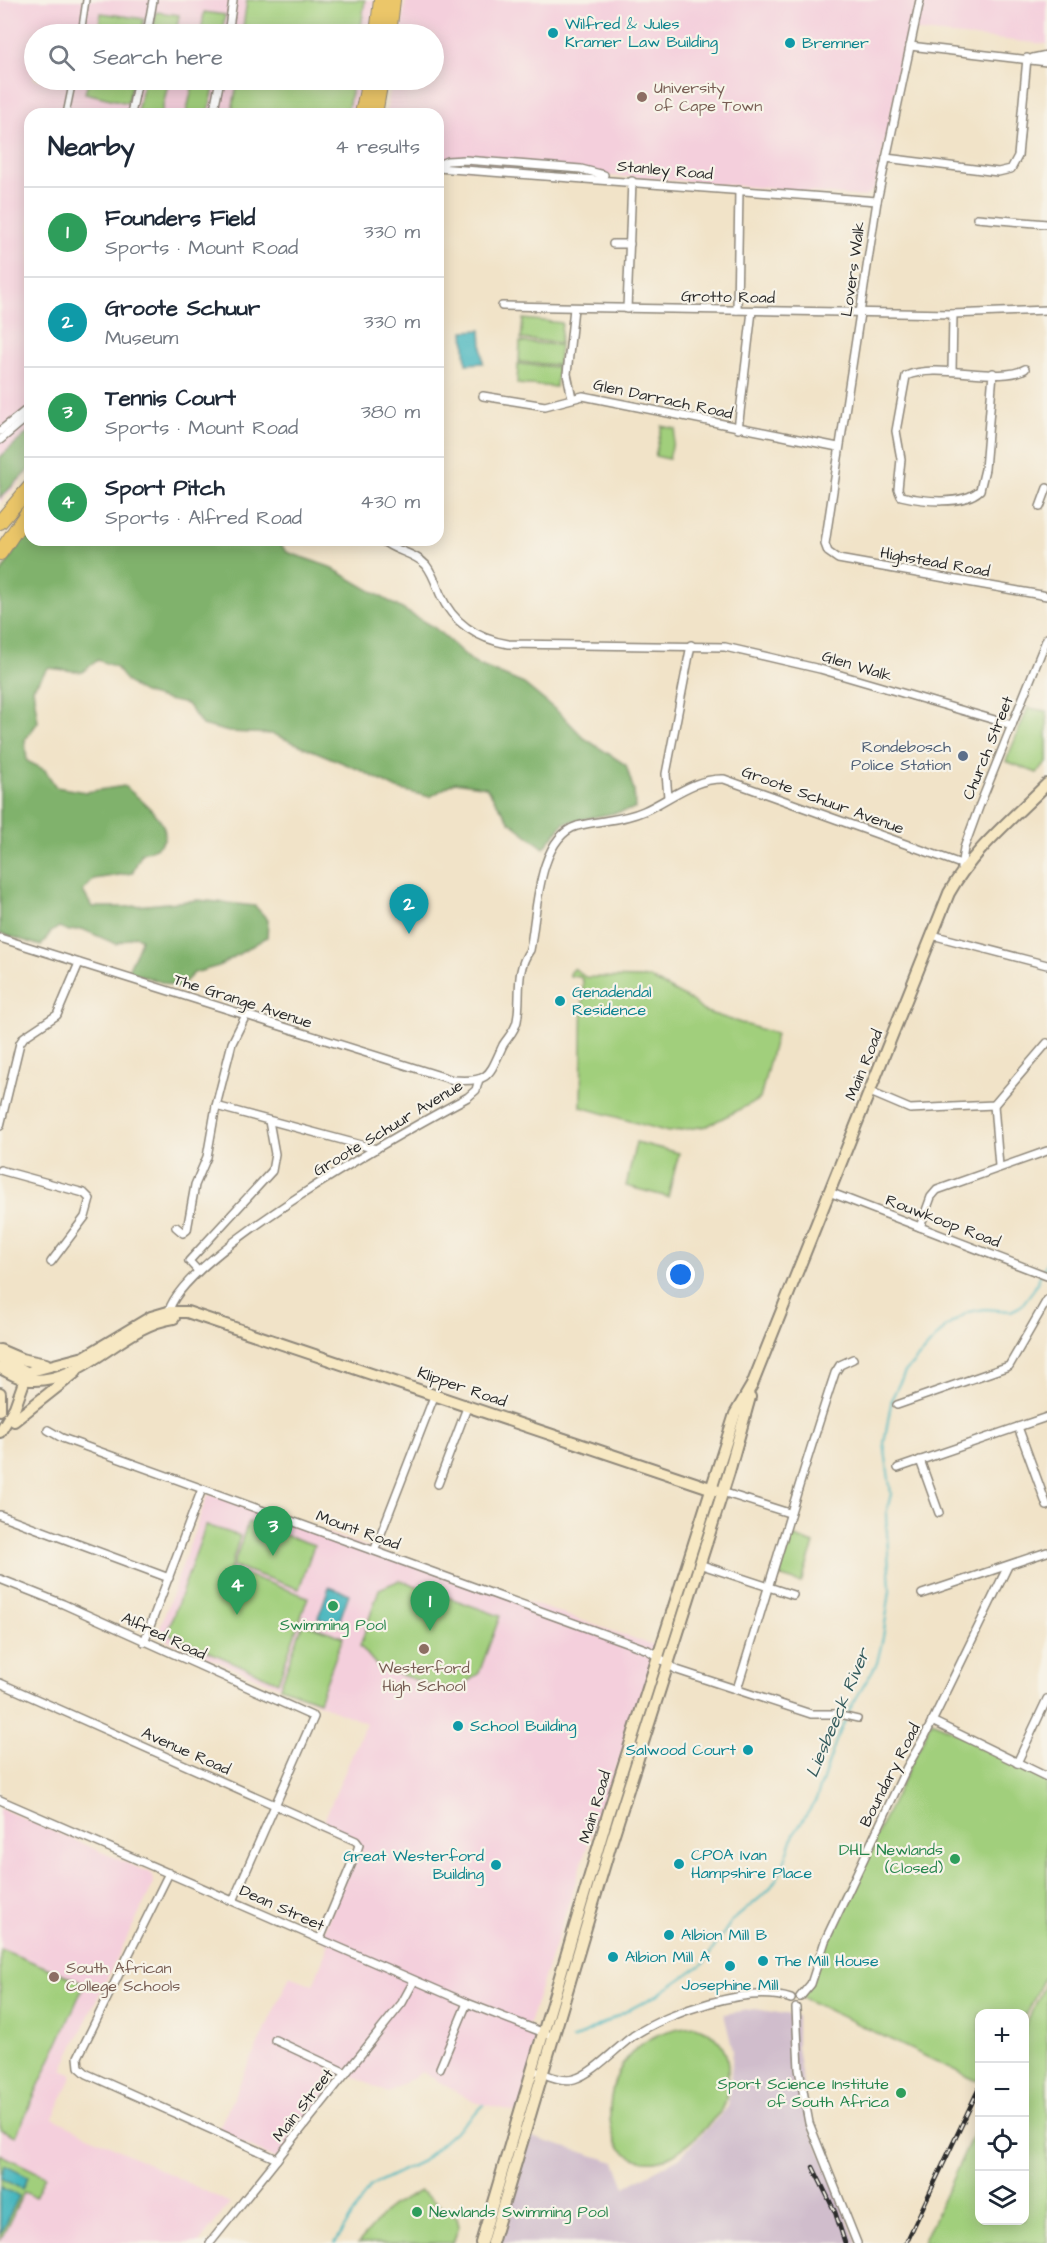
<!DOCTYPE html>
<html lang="en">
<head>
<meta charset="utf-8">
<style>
	body { margin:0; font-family:"Architects Daughter",sans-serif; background:#f2f2f3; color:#1f2937 }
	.controls { position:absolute; right:18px; bottom:18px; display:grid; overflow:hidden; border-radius:12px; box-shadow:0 3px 15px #0003 }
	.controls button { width:54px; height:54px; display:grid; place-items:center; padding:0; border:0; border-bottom:2px solid #e0e1e3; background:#fff; color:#1f2937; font:30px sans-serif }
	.you { position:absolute; left:681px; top:1275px; width:21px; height:21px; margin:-15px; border:4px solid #fff; border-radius:50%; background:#1a73e8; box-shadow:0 0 0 9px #1a73e833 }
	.badge { display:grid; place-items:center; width:39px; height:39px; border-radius:50%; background:#d93025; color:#fff; font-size:20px; font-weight:700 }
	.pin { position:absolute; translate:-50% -50px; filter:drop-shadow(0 2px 3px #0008) }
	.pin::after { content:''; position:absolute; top:32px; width:21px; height:18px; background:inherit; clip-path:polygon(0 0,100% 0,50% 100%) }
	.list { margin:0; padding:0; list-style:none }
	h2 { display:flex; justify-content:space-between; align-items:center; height:78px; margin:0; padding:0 24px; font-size:26px }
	h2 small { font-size:20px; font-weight:400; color:#747a83 }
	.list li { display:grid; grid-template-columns:39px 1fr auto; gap:18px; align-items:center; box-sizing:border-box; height:90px; padding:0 24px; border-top:2px solid #e0e1e3 }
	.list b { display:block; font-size:22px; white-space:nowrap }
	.list p { margin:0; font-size:20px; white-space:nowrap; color:#747a83 }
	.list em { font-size:20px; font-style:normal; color:#747a83 }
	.icon { flex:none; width:33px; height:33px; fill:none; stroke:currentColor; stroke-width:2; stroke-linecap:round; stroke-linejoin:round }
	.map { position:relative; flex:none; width:1047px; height:2243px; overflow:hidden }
	.search { position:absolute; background:#fff; box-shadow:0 3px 15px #0003; left:24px; top:24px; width:420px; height:66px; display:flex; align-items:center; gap:15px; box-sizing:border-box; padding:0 21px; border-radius:33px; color:#747a83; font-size:22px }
	.panel { position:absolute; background:#fff; box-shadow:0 3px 15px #0003; left:24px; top:108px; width:420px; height:438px; border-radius:18px }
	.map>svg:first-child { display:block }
</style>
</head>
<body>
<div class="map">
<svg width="1047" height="2243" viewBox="0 0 1047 2243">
	<rect width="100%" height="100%" fill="#f7f3e8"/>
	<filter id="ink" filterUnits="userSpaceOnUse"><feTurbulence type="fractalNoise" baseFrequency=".0167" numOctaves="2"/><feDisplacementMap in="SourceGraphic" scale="12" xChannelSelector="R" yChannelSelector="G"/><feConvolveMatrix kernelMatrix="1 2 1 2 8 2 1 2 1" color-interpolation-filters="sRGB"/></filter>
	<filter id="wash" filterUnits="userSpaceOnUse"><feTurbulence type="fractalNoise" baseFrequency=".008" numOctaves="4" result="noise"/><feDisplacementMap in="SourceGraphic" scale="24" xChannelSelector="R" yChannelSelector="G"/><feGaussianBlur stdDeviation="1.35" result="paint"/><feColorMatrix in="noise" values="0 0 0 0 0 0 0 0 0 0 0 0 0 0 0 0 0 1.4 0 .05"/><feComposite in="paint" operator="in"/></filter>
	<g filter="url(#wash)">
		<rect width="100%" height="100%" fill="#f1e3c8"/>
		<g fill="#f4cfdc">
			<path d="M0 0H375L370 34H34V80H362L354 114H30V471L0 503Z"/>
			<path d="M405 0H1047V44L909 31 875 189 865 197 647 178 438 167V114H386L392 80H434V34H401Z"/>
			<path d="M212 1494 659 1647 663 1654 601 1805 528 2027 543 2033 520 2113 474 2102 422 2072 388 2093 346 2073 277 2159 217 2132 290 1976 313 1985 329 1943 320 1939 359 1845 322 1825 366 1723 166 1640 161 1634 160 1628 207 1496Z"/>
			<path d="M0 1808 150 1873 153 1878 154 1883 62 2070 73 2075 53 2118 230 2203 199 2243H0Z"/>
		</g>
		<path fill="#d0bdcc" d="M755 2009 797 2016V2048L809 2123 857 2243H481L514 2132 615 2162 625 2187 679 2158 728 2107 733 2051 724 2014Z"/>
		<g fill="#a1cf7c" stroke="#667d54" stroke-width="1.5">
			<path d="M247 0H365L360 34H242Z"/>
			<path d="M156 12 179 15 176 34H152Z"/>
			<path d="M204 12 225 15 222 34H201Z"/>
			<path d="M101 13 144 19 141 34H103L98 30Z"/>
			<path d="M89 80H133L128 103 85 93Z"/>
			<path d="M144 80H169L161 114 137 112Z"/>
			<path d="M238 80H353L347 114H237L232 111Z"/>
			<path d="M193 84 214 88 208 114H186Z"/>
			<path d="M523 319 562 323 560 343 521 339Z"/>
			<path d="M520 342 560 345 558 365 519 362Z"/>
			<path d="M518 364 558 367 556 387 517 384Z"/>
			<path d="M662 426 676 429 669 459 655 456Z"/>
			<path d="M1028 708 1047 711V763L1037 773 1006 761Z"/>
			<path d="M574 968 585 977 650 978 692 1001 703 1011 776 1034 760 1099 707 1126 668 1132 581 1107 583 981 580 977 570 976V972Z"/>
			<path d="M636 1142 679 1153 668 1197 626 1186Z"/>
			<path d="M248 1522 314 1545 299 1589 233 1566Z"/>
			<path d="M206 1525 240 1536 230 1569 308 1597 278 1682 167 1633Z"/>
			<path d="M792 1536 814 1544 801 1583 779 1576Z"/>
			<path d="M400 1580 500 1616 479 1673 454 1693 378 1667 360 1646 379 1589Z"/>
			<path d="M303 1623 343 1637 319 1701 280 1687Z"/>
			<path d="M932 1721 1047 1777V1971L1025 2018 1024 2014H980V2075L977 2081 801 1997 811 1984 825 1941Z"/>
			<path d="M0 1949 85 1983 16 2136 0 2129Z"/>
			<path d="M1047 1980V2243H923L979 2121 980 2220H1024L1025 2026Z"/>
			<path d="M695 2026C725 2036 731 2056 727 2086 727 2093 726 2102 723 2108 721 2113 714 2117 711 2122 690 2144 659 2176 627 2154 615 2146 611 2132 610 2118 608 2063 642 2030 695 2026Z"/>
			<path d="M0 2154 45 2176 35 2197 24 2192 0 2241Z"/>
			<path d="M420 2191 457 2218 459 2226 453 2243H358L390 2207Z"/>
		</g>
		<g fill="#80b26c" stroke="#566e4c" stroke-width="1.5">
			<path d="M30 431V469L0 498V457Z"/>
			<path d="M30 527V540H282L281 545 287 552 330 567 435 628 474 663 524 684 563 716 584 738 626 765 634 791 635 809 564 823 544 848 510 822 486 787 455 782 430 797 397 789 360 770 273 734 229 732 202 725 187 704C157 698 131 695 116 667L98 660 82 672 48 668 33 688 38 722 25 740 27 761 45 770 56 787 86 792 124 786C146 803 193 840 142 853L132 873 94 879 83 891 92 907H126L198 900 255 906 268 920 267 937 219 966 194 973 179 988 128 971C131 960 140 949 141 938L135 936 116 944 82 929 69 931 59 927 50 933 41 946 0 933V574Z"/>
		</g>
		<g fill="#47b6be" stroke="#397074" stroke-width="1.5">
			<path d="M481 330 483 363 466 364 464 331Z"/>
			<path d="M329 1587 349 1594 338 1625 318 1618Z"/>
			<path d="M4 2165 28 2177 22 2189 0 2178Z"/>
			<path d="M0 2187 19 2196 0 2234Z"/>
		</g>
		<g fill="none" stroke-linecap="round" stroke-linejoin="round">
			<g stroke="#47b6be" stroke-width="2">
				<path d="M572 2040 657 1995 704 1963 731 1922 769 1890 781 1872 794 1834 816 1800 836 1741 851 1707 877 1663 883 1637 890 1591 886 1514 891 1494 884 1443 892 1398 905 1372 946 1327 968 1312 985 1309 1011 1311 1021 1306 1034 1289 1047 1261"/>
				<path d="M335 2243 370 2186 422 2161 484 2105"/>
			</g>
		</g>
	</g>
	<g filter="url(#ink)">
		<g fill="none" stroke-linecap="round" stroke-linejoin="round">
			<g stroke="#8e877a" stroke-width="8">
				<g id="pedestrian">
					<path d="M81 34 86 0"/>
					<path d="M66 114 73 80"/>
					<path d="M836 1714 858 1719"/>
				</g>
			</g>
			<g stroke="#8e877a" stroke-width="10">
				<g id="minor">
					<path d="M920 0 877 201 825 544 828 552 838 559 1047 596"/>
					<path d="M147 34 153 0"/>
					<path d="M228 34 233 0"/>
					<path d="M910 46 1047 62"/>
					<path d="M1033 58 1047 55"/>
					<path d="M131 114 138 80"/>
					<path d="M213 114 220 80"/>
					<path d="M886 158 998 172 1011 169 1018 156 1027 58"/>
					<path d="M438 165 447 161 465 160 581 169 604 175"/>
					<path d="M438 168 877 201"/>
					<path d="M977 218 1047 224"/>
					<path d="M613 244H630"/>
					<path d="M502 306 953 314 1047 310"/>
					<path d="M627 309 632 181"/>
					<path d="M737 310 739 190"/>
					<path d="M952 371 953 314"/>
					<path d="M993 373 985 469 980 490C963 506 922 501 901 496L898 489 901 459 896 431 906 376C939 362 999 384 1025 369"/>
					<path d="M483 396 545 406 583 396 838 447"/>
					<path d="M572 398 567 374 574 308"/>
					<path d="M738 429 752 311"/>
					<path d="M0 431 30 407"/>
					<path d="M0 440 30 415"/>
					<path d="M1040 507 1047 488"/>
					<path d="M382 540C395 552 414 552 426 565 433 574 436 584 440 594 453 623 478 639 508 644L725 647 820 669 1012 725"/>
					<path d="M668 797 666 774 691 645"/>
					<path d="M961 868 964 848 979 807 1047 638"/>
					<path d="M932 935 1047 965"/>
					<path d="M0 938 453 1080C490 1083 489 1075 503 1045 508 1037 515 1031 517 1021 522 996 514 972 530 950 537 916 537 838 577 826 599 820 622 821 644 811 671 799 693 778 724 779L961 864"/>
					<path d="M870 1092 910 1109 994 1105 1047 1043"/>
					<path d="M994 1105 999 1166"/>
					<path d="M216 1106 376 1149"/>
					<path d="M0 1126 20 1043 24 1037 57 1015 79 963"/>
					<path d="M0 1170 84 1193 90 1199 85 1217 51 1262"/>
					<path d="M829 1192 1047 1276"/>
					<path d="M176 1227 183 1233 187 1230 195 1185 207 1157 216 1106 232 1043 246 1015"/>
					<path d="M920 1227 931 1197 937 1190 1047 1151"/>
					<path d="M198 1271 189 1261 272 1171 275 1154 269 1121"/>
					<path d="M168 1315C175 1258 412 1127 468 1097L476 1090 479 1079"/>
					<path d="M897 1405 1009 1366 1047 1300"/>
					<path d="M1018 1427 1047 1506"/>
					<path d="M48 1430 62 1438 648 1650 677 1670 811 1714H836"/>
					<path d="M920 1460 939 1513"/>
					<path d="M898 1468 1047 1417"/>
					<path d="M438 1484 468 1405"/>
					<path d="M722 1492 789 1513"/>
					<path d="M0 1515 169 1578"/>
					<path d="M375 1549 435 1394"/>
					<path d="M699 1564 793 1595"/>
					<path d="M0 1579 63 1604 314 1717 233 1901"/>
					<path d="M922 1594 1047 1552"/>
					<path d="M144 1642 202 1489"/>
					<path d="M0 1683 356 1841 359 1845 357 1851 320 1939"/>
					<path d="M737 1689C770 1584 800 1478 835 1373L840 1365 853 1359"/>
					<path d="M932 1721 1047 1777"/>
					<path d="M1017 1763 1047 1699"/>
					<path d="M0 1800 467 2003 547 2034"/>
					<path d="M169 1873 78 2057 79 2067 87 2074 277 2159"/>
					<path d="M800 1997 811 1984 825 1941 907 1767 925 1736 1008 1566"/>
					<path d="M796 2008 799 2069 809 2123 857 2243"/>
					<path d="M275 2040 346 2073"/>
					<path d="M440 2068 467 2003"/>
					<path d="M539 2072C549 2076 563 2082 574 2079 593 2074 616 2048 633 2036 669 2012 750 1984 791 1999"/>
					<path d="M210 2243 402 2003 414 1981"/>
				</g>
			</g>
			<g stroke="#8e877a" stroke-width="14">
				<g id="secondary">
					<path d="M0 1350 21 1359 46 1364"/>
					<path d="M0 1358 28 1373 30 1377"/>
					<path d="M0 1368C9 1372 20 1380 30 1380 86 1383 122 1325 174 1318"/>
					<path d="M0 1393V1410"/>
					<path d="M14 1421 76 1372"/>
					<path d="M0 1432 15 1407 25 1379 31 1371 84 1357 151 1317 168 1312H187L716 1490"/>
					<path d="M481 2243 609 1811 735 1414 752 1385 949 893C973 850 1012 819 1047 784"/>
					<path d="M492 2243 612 1840 729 1472 750 1397"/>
				</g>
			</g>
			<g stroke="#8e877a" stroke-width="16">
				<g id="motorway">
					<path d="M377 34 381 0"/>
					<path d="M389 34 393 0"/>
					<path d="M362 114 369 80"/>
					<path d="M375 114 381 80"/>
					<path d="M0 522 30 487"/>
					<path d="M0 553 30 509"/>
				</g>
			</g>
			<use href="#pedestrian" stroke="#fff" stroke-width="5"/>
			<use href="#minor" stroke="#fff" stroke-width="7"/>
			<use href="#secondary" stroke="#f7e8c3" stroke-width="10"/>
			<use href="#motorway" stroke="#ebc669" stroke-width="14"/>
			<g stroke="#2b2b2b" stroke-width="4.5">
				<g id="rail">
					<path d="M813 2167 835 2212 845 2243"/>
					<path d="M906 2243 980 2086"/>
				</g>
			</g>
			<use href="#rail" stroke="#f7f3e8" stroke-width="2" stroke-dasharray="7" stroke-linecap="butt"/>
		</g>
	</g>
	<g fill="#0f9aa8" stroke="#f7f3e8" stroke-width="2">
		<circle cx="553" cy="33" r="6"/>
		<circle cx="790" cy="43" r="6"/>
		<circle cx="560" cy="1001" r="6"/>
		<circle cx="458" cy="1726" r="6"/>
		<circle cx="748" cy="1750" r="6"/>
		<circle cx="679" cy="1864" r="6"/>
		<circle cx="496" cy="1865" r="6"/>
		<circle cx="669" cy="1935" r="6"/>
		<circle cx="613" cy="1957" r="6"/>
		<circle cx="763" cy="1961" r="6"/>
		<circle cx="730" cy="1966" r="6"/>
	</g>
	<g fill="#8d6e63" stroke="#f7f3e8" stroke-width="2">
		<circle cx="642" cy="97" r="6"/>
		<circle cx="424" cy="1649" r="6"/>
		<circle cx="54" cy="1977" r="6"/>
	</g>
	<circle fill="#5c6f8a" stroke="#f7f3e8" stroke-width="2" cx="963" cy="756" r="6"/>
	<g fill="#2e9e5b" stroke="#f7f3e8" stroke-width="2">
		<circle cx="333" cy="1606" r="6"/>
		<circle cx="955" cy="1859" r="6"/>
		<circle cx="901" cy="2093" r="6"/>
		<circle cx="417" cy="2212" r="6"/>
	</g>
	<g text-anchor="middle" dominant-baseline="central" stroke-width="4.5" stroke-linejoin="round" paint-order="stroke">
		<g font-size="16" fill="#0d838f" stroke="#f7f3e8" text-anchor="start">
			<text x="565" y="24">Wilfred &amp; Jules<tspan x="565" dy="18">Kramer Law Building</tspan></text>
			<text x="802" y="43">Bremner</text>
			<text x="572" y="992">Genadendal<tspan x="572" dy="18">Residence</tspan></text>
			<text x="470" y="1726">School Building</text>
			<text x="736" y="1750" text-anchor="end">Salwood Court</text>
			<text x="691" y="1855">CPOA Ivan<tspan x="691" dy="18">Hampshire Place</tspan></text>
			<text x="484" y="1856" text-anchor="end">Great Westerford<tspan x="484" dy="18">Building</tspan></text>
			<text x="681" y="1935">Albion Mill B</text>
			<text x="625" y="1957">Albion Mill A</text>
			<text x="775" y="1961">The Mill House</text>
			<text x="730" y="1985" text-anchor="middle">Josephine Mill</text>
		</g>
		<g font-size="16" fill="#785e54" stroke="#f7f3e8" text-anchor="start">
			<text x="654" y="88">University<tspan x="654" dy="18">of Cape Town</tspan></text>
			<text x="424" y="1668" text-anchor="middle">Westerford<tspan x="424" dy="18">High School</tspan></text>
			<text x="66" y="1968">South African<tspan x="66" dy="18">College Schools</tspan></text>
		</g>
		<g font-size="16" fill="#2b2b2b" stroke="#f7f3e8">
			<text transform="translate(665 170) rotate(5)">Stanley Road</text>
			<text transform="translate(853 269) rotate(-82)">Lovers Walk</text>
			<text transform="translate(728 297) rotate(1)">Grotto Road</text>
			<text transform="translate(663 399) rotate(12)">Glen Darrach Road</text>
			<text transform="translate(935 562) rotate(10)">Highstead Road</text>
			<text transform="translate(857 666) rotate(17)">Glen Walk</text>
			<text transform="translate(988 748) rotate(-68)">Church Street</text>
			<text transform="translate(823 800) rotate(20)">Groote Schuur Avenue</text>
			<text transform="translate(243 1001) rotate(18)">The Grange Avenue</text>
			<text transform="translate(864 1065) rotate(-68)">Main Road</text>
			<text transform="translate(388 1128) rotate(-31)">Groote Schuur Avenue</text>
			<text transform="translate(943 1221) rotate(21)">Rouwkoop Road</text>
			<text transform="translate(462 1387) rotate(19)">Klipper Road</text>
			<text transform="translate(358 1530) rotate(20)">Mount Road</text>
			<text transform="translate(164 1636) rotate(25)">Alfred Road</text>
			<text transform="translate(186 1751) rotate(24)">Avenue Road</text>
			<text transform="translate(890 1775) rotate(-63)">Boundary Road</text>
			<text transform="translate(595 1807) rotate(-73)">Main Road</text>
			<text transform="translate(282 1908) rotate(24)">Dean Street</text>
			<text transform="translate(303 2105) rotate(-52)">Main Street</text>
		</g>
		<g font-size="16" fill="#4e5e75" stroke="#f7f3e8" text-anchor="end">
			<text x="951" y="747">Rondebosch<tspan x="951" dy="18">Police Station</tspan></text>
		</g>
		<g font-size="16" fill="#27864d" stroke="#f7f3e8" text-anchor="end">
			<text x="333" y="1625" text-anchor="middle">Swimming Pool</text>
			<text x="943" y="1850">DHL Newlands<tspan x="943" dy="18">(Closed)</tspan></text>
			<text x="889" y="2084">Sport Science Institute<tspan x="889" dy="18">of South Africa</tspan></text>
			<text x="429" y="2212" text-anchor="start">Newlands Swimming Pool</text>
		</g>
		<g font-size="18" font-style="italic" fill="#355c5e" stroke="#f7f3e8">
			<text transform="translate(838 1713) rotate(-67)">Liesbeeck River</text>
		</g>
	</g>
</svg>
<div class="controls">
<button>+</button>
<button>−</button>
<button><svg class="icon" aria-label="locate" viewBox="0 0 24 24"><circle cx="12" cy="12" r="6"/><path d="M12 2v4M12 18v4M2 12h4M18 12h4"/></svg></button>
<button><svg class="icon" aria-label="layers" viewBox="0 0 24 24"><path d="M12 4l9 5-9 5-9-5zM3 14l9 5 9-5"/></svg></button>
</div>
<div class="you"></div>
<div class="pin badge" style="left:430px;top:1631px;background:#2e9e5b">1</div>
<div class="pin badge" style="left:409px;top:934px;background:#0f9aa8">2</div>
<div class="pin badge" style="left:273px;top:1556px;background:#2e9e5b">3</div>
<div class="pin badge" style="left:237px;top:1615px;background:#2e9e5b">4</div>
<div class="search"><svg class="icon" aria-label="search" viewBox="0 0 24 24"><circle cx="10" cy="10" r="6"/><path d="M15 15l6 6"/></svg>Search here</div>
<section class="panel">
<h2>Nearby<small>4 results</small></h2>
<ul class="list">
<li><span class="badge" style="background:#2e9e5b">1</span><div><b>Founders Field</b><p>Sports · Mount Road</p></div><em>330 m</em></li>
<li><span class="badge" style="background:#0f9aa8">2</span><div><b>Groote Schuur</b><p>Museum</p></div><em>330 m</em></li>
<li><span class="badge" style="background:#2e9e5b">3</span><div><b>Tennis Court</b><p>Sports · Mount Road</p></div><em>380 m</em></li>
<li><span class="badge" style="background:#2e9e5b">4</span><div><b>Sport Pitch</b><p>Sports · Alfred Road</p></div><em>430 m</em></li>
</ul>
</section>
</div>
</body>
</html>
